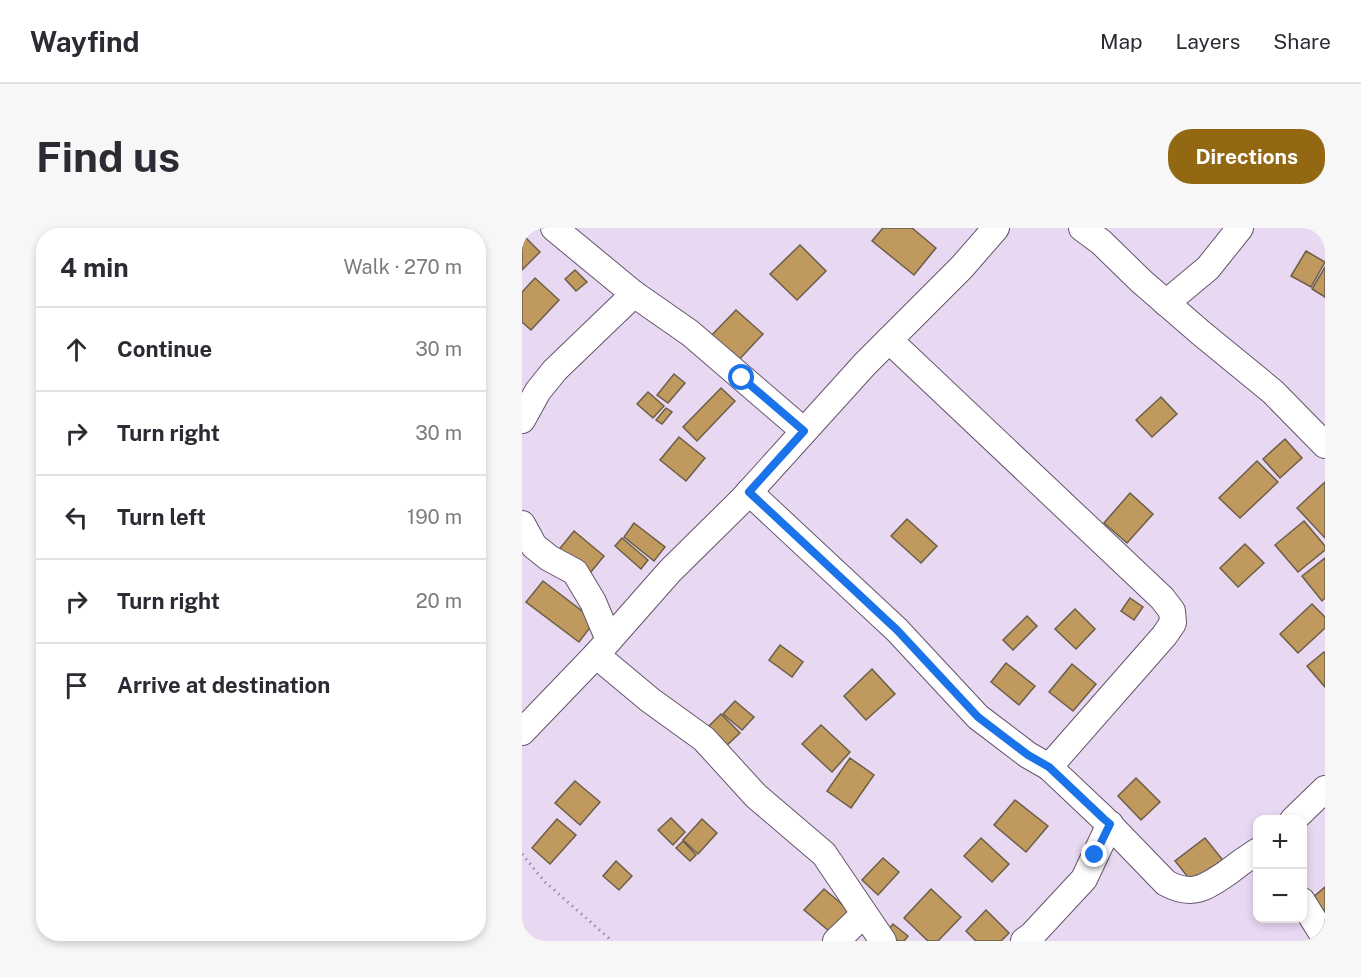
<!DOCTYPE html>
<html lang="en">
<head>
<meta charset="utf-8">
<style>
	body { margin:0; font-family:"Public Sans",sans-serif; background:#f7f7f7; color:#2b2b33 }
	.controls { position:absolute; right:18px; bottom:18px; display:grid; overflow:hidden; border-radius:12px; box-shadow:0 3px 9px #0003 }
	.controls button { width:54px; height:54px; display:grid; place-items:center; padding:0; border:0; border-bottom:2px solid #e1e1e2; background:#fff; color:#2b2b33; font:30px sans-serif }
	.stop { position:absolute; width:18px; height:18px; margin:-14px; border:4px solid #1a73e8; border-radius:50%; background:#fff }
	.stop.end { background:#1a73e8; border-color:#fff; box-shadow:0 2px 6px #0008 }
	.list { margin:0; padding:0; list-style:none }
	h2 { display:flex; justify-content:space-between; align-items:center; height:78px; margin:0; padding:0 24px; font-size:26px }
	h2 small { font-size:20px; font-weight:400; color:#7c7c81 }
	.list li { display:grid; grid-template-columns:39px 1fr auto; gap:18px; align-items:center; box-sizing:border-box; height:84px; padding:0 24px; border-top:2px solid #e1e1e2 }
	.list b { display:block; font-size:22px; white-space:nowrap }
	.list em { font-size:20px; font-style:normal; color:#7c7c81 }
	.icon { flex:none; width:33px; height:33px; fill:none; stroke:currentColor; stroke-width:2; stroke-linecap:round; stroke-linejoin:round }
	.map { position:relative; flex:none; width:803px; height:713px; overflow:hidden; border-radius:24px }
	header { display:flex; align-items:center; gap:36px; box-sizing:border-box; height:84px; padding:0 30px; background:#fff; border-bottom:2px solid #e1e1e2 }
	header strong { font-size:28px }
	nav { display:flex; gap:33px; margin-inline-start:auto; font-size:21px }
	.intro { display:flex; align-items:center; justify-content:space-between; box-sizing:border-box; height:144px; padding:0 36px }
	h1 { margin:0; font-size:42px }
	.button { padding:15px 27px; border-radius:24px; background:#936813; color:#fff; font-size:21px; font-weight:700 }
	main { display:flex; gap:36px; padding:0 36px }
	aside { flex:1; background:#fff; border-radius:24px; box-shadow:0 3px 9px #0003 }
	.map>svg:first-child { display:block }
</style>
</head>
<body>
<header>
<strong>Wayfind</strong>
<nav><a>Map</a><a>Layers</a><a>Share</a></nav>
</header>
<div class="intro"><h1>Find us</h1><a class="button">Directions</a></div>
<main>
<aside>
<h2>4 min<small>Walk · 270 m</small></h2>
<ul class="list">
<li><svg class="icon" aria-label="ahead" viewBox="0 0 24 24"><path d="M12 20V5M6 11l6-6 6 6"/></svg><div><b>Continue</b></div><em>30 m</em></li>
<li><svg class="icon" aria-label="right" viewBox="0 0 24 24"><path d="M7 20v-9h11M14 6l5 5-5 5"/></svg><div><b>Turn right</b></div><em>30 m</em></li>
<li><svg class="icon" aria-label="left" viewBox="0 0 24 24"><path d="M17 20v-9H6M10 6l-5 5 5 5"/></svg><div><b>Turn left</b></div><em>190 m</em></li>
<li><svg class="icon" aria-label="right" viewBox="0 0 24 24"><path d="M7 20v-9h11M14 6l5 5-5 5"/></svg><div><b>Turn right</b></div><em>20 m</em></li>
<li><svg class="icon" aria-label="arrive" viewBox="0 0 24 24"><path d="M6 21V4h12l-3 4 3 4H6"/></svg><div><b>Arrive at destination</b></div></li>
</ul>
</aside>
<div class="map">
<svg width="803" height="713" viewBox="0 0 803 713">
	<rect width="100%" height="100%" fill="#e9d8f2"/>
	<g fill="#bf995d" stroke="#6c5e47" stroke-width="1.5">
		<path d="M361 0H390L414 20 392 47 350 13Z"/>
		<path d="M1 7 18 24 0 42V9Z"/>
		<path d="M278 17 304 43 275 72 248 46Z"/>
		<path d="M784 23 803 34 789 59 769 48Z"/>
		<path d="M803 39V69L790 61Z"/>
		<path d="M53 42 65 54 54 63 43 51Z"/>
		<path d="M13 50 37 72 9 102 0 94V64Z"/>
		<path d="M214 82 241 106 213 136 186 111Z"/>
		<path d="M152 146 163 155 146 175 135 167Z"/>
		<path d="M199 160 213 173 175 213 161 199Z"/>
		<path d="M126 164 142 178 131 190 115 176Z"/>
		<path d="M639 169 655 186 630 209 614 192Z"/>
		<path d="M144 180 150 184 140 196 134 192Z"/>
		<path d="M157 209 183 230 164 253 138 232Z"/>
		<path d="M763 211 780 230 758 250 741 231Z"/>
		<path d="M735 233 756 254 718 290 697 270Z"/>
		<path d="M803 254V310L775 280Z"/>
		<path d="M608 265 631 286 605 315 582 295Z"/>
		<path d="M385 291 415 318 399 335 369 308Z"/>
		<path d="M782 293 803 318V322L776 344 753 317Z"/>
		<path d="M112 295 143 319 132 333 102 309Z"/>
		<path d="M52 303 82 328 64 350 35 324Z"/>
		<path d="M100 310 126 332 119 341 93 318Z"/>
		<path d="M723 316 742 335 716 359 698 340Z"/>
		<path d="M803 330V370L800 373 780 348Z"/>
		<path d="M21 353 73 393 57 414 4 374Z"/>
		<path d="M608 370 621 379 612 392 599 383Z"/>
		<path d="M790 376 803 389V400L776 425 758 406Z"/>
		<path d="M553 381 573 401 554 421 533 401Z"/>
		<path d="M505 388 515 398 491 422 481 412Z"/>
		<path d="M258 417 281 434 270 449 247 432Z"/>
		<path d="M802 424 803 425V459L785 438Z"/>
		<path d="M484 435 513 458 497 477 469 454Z"/>
		<path d="M550 436 574 456 551 483 527 464Z"/>
		<path d="M350 441 373 466 344 492 322 468Z"/>
		<path d="M213 473 232 489 220 502 201 486Z"/>
		<path d="M199 486 218 505 203 519 185 500Z"/>
		<path d="M299 497 328 524 310 544 280 516Z"/>
		<path d="M328 530 352 547 329 580 305 563Z"/>
		<path d="M614 550 638 574 619 592 596 568Z"/>
		<path d="M53 553 78 574 58 597 33 575Z"/>
		<path d="M493 572 526 598 504 624 472 597Z"/>
		<path d="M149 590 163 604 151 617 136 602Z"/>
		<path d="M35 591 54 607 28 636 10 620Z"/>
		<path d="M180 591 195 605 176 626 161 612Z"/>
		<path d="M459 610 487 636 470 654 442 628Z"/>
		<path d="M683 610 704 636 674 659 653 633Z"/>
		<path d="M161 613 174 627 168 633 154 620Z"/>
		<path d="M361 630 377 644 356 667 340 652Z"/>
		<path d="M94 633 110 648 97 662 81 648Z"/>
		<path d="M803 659V684L790 670Z"/>
		<path d="M302 661 328 683 307 703 282 682Z"/>
		<path d="M409 661 439 689 416 713H406L382 690Z"/>
		<path d="M464 682 487 705 479 713H454L444 703Z"/>
		<path d="M371 696 386 708 382 713H369L362 707Z"/>
	</g>
	<g fill="none" stroke-linecap="round" stroke-linejoin="round">
		<g stroke="#63556a" stroke-width="28">
			<g id="minor">
				<path d="M32 0 112 66 168 105 282 203"/>
				<path d="M560 0 579 14 619 53 679 105 751 164 803 217"/>
				<path d="M644 75 686 40 718 0"/>
				<path d="M0 192 16 163 33 142 112 66"/>
				<path d="M227 264 375 402 456 489 506 527 527 539 642 408 651 395 650 383 640 370 367 112"/>
				<path d="M0 296 12 318 27 330 53 344 71 374 87 412"/>
				<path d="M74 427 128 472 182 511 234 568 302 626 361 713"/>
				<path d="M0 504 74 427 148 343 221 271 343 136 440 39 474 0"/>
				<path d="M527 539 582 591 644 655C670 669 683 660 705 645 715 637 725 630 736 623"/>
				<path d="M771 592 803 561"/>
				<path d="M780 673 803 710"/>
				<path d="M314 713 342 686"/>
				<path d="M502 713 510 707 562 651 588 596"/>
			</g>
		</g>
		<path stroke="#9a8ea1" stroke-width="3" stroke-dasharray="1.5 4.5" stroke-linecap="butt" d="M0 626 22 653 90 713"/>
		<use href="#minor" stroke="#fff" stroke-width="26"/>
	</g>
	<g fill="none" stroke-linecap="round" stroke-linejoin="round">
		<path stroke="#1a73e8" stroke-width="8" d="M220 150 282 203 227 264 375 402 456 489 506 527 527 539 582 591 588 596 573 627"/>
	</g>
</svg>
<div class="controls">
<button>+</button>
<button>−</button>
</div>
<div class="stop" style="left:220px;top:150px"></div>
<div class="stop end" style="left:573px;top:627px"></div>
</div>
</main>
</body>
</html>
